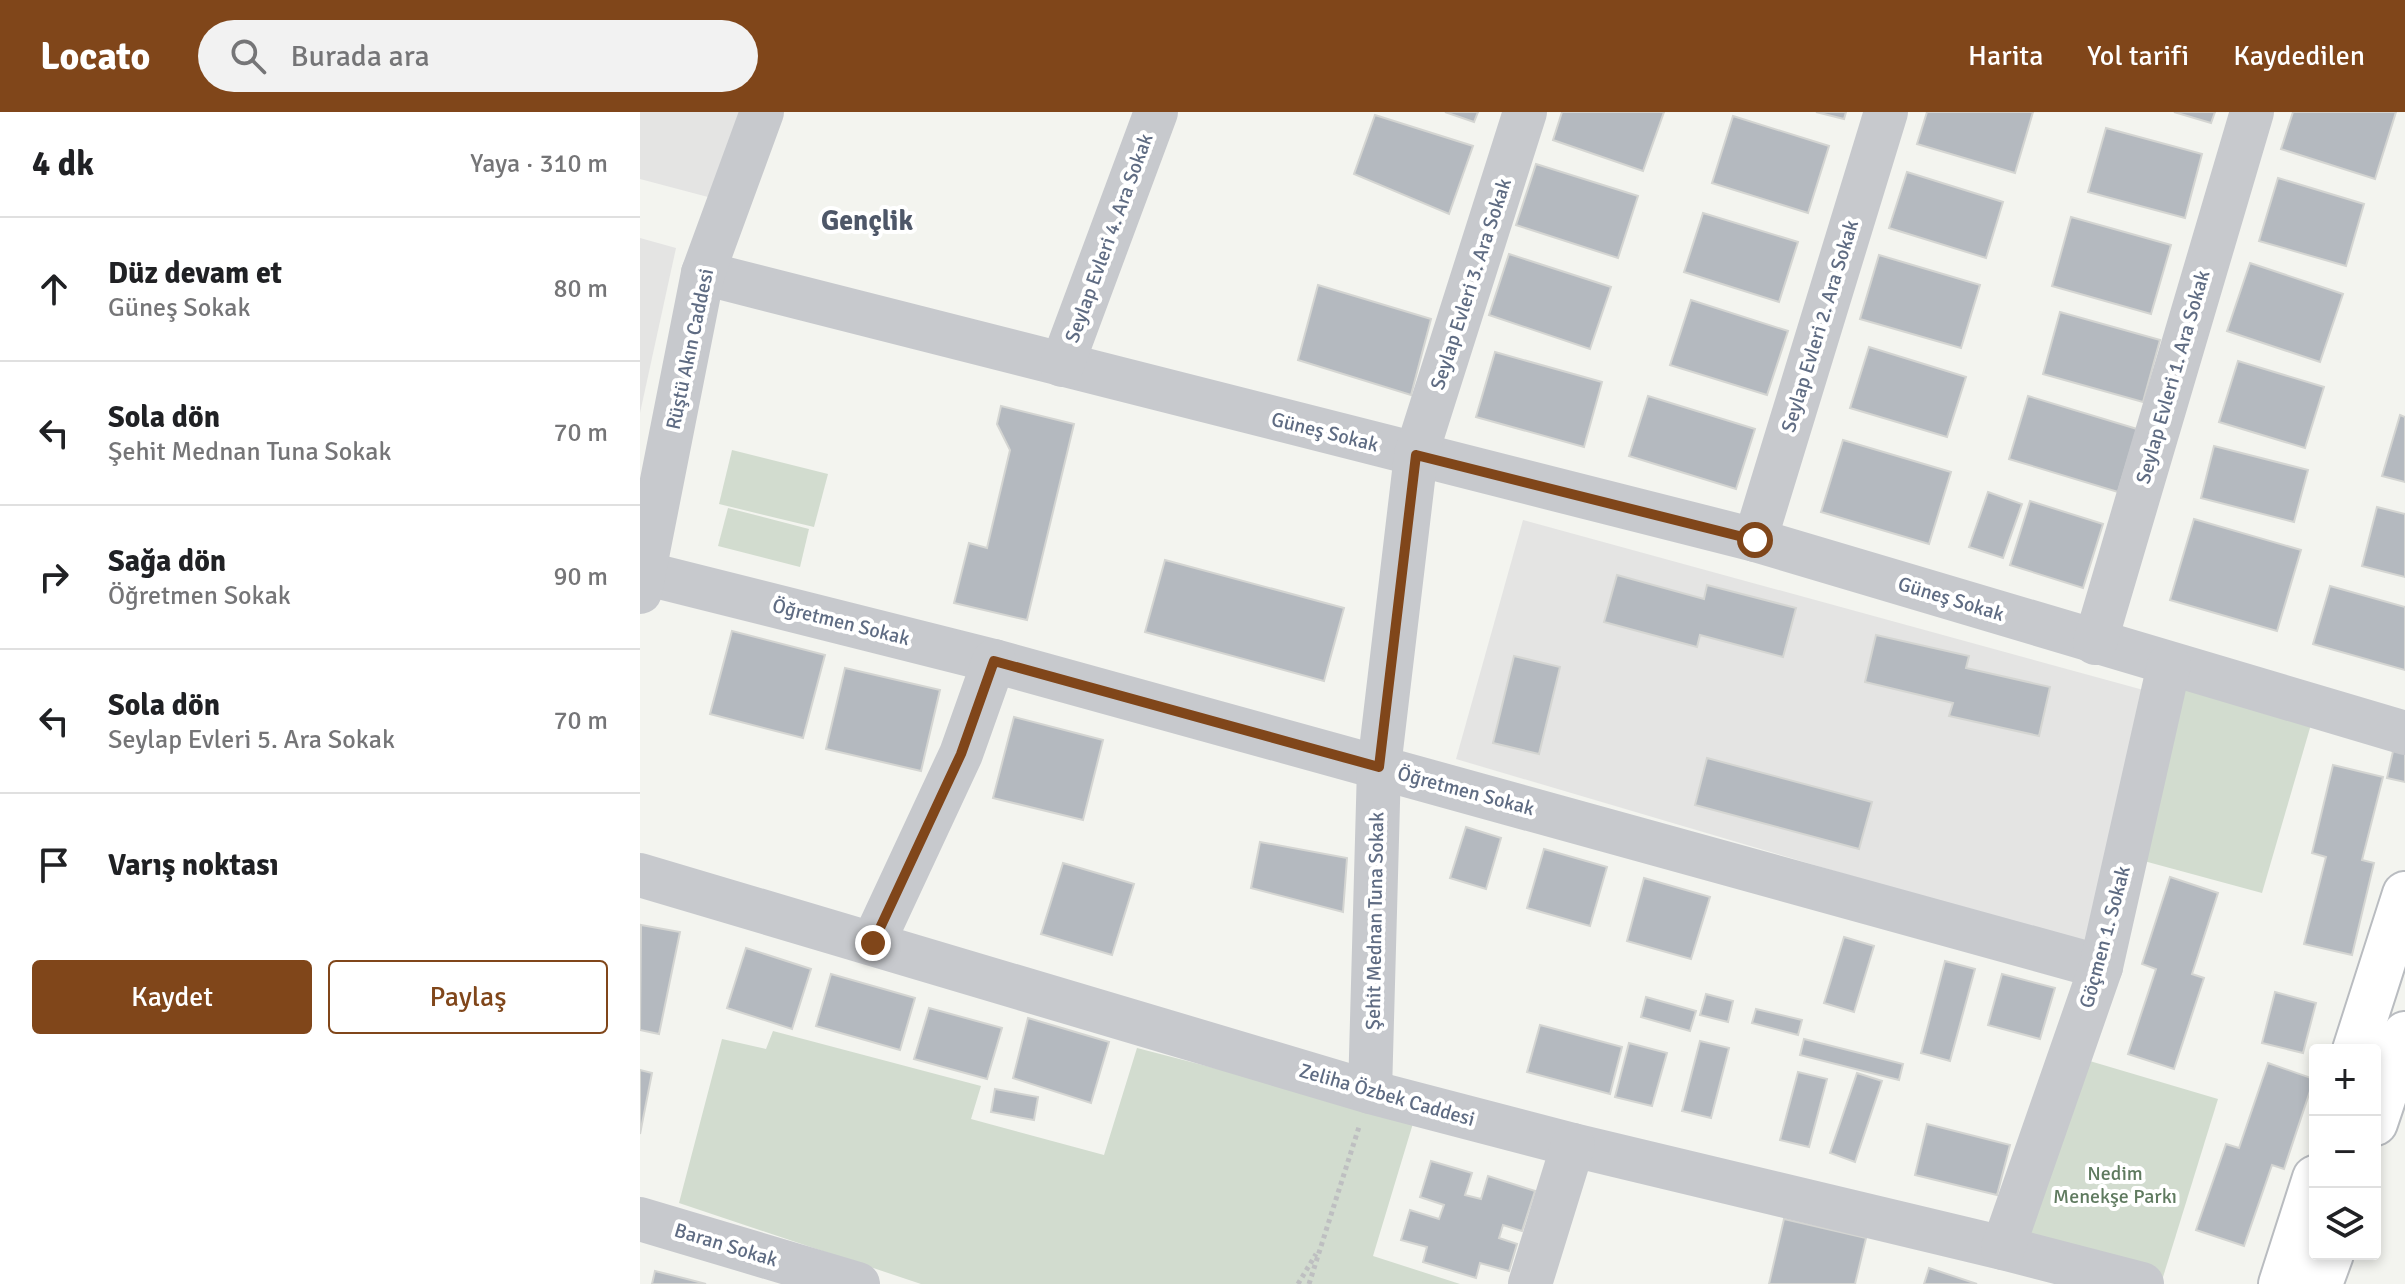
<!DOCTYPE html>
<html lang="tr">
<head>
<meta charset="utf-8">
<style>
	body { margin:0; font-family:Signika,sans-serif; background:#f2f2f2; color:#202124 }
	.controls { position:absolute; right:24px; bottom:24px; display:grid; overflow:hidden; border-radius:8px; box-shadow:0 4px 12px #0003 }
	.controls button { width:72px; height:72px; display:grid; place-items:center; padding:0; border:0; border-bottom:2px solid #e0e0e0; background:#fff; color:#202124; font:40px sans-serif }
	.stop { position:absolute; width:24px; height:24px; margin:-18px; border:6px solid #80461a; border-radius:50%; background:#fff }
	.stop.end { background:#80461a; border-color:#fff; box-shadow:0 2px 8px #0008 }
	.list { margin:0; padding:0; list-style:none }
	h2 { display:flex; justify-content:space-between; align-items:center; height:104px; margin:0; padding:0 32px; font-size:34px }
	h2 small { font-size:26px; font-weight:400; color:#757577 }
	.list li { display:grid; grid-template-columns:52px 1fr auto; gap:24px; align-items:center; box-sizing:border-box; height:144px; padding:0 32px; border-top:2px solid #e0e0e0 }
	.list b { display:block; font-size:30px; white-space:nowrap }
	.list p { margin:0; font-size:26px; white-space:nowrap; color:#757577 }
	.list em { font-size:26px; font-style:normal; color:#757577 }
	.actions { display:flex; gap:16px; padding:24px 32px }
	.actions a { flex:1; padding:18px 0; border:2px solid #80461a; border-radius:8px; text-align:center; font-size:28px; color:#80461a }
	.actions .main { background:#80461a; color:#fff }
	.icon { flex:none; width:44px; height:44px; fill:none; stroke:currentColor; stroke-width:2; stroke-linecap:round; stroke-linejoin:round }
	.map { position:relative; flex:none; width:1765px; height:1172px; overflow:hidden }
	header { display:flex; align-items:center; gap:48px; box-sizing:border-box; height:112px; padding:0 40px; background:#80461a; color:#fff }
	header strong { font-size:38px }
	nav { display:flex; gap:44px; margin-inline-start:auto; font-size:28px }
	.search { width:560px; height:72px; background:#f2f2f2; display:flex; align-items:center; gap:20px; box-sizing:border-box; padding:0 28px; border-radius:44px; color:#757577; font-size:30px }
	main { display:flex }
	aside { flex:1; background:#fff }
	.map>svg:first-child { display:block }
</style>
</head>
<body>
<header>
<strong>Locato</strong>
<div class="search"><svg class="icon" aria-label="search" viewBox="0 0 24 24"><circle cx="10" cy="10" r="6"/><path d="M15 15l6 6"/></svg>Burada ara</div>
<nav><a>Harita</a><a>Yol tarifi</a><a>Kaydedilen</a></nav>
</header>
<main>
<aside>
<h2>4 dk<small>Yaya · 310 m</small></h2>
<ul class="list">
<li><svg class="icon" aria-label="ahead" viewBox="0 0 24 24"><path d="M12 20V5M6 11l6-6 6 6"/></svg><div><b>Düz devam et</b><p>Güneş Sokak</p></div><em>80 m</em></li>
<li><svg class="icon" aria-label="left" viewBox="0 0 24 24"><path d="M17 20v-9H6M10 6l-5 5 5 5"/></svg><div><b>Sola dön</b><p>Şehit Mednan Tuna Sokak</p></div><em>70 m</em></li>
<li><svg class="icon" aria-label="right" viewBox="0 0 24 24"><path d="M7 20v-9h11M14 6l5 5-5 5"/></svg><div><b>Sağa dön</b><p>Öğretmen Sokak</p></div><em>90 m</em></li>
<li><svg class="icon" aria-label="left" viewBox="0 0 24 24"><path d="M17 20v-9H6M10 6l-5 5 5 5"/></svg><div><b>Sola dön</b><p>Seylap Evleri 5. Ara Sokak</p></div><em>70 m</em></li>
<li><svg class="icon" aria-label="arrive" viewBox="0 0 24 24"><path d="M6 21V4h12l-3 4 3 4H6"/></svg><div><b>Varış noktası</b></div></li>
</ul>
<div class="actions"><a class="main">Kaydet</a><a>Paylaş</a></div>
</aside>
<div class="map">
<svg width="1765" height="1172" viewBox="0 0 1765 1172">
	<rect width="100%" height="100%" fill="#f3f4ef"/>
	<g fill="#e4e4e3">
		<path d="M0 0H101L68 85 0 67Z"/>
		<path d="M0 126 36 136 0 301Z"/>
		<path d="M883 408 1518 582 1448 834 816 647Z"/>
	</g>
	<g fill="#d2dccf">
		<path d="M92 338 188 362 174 415 79 392Z"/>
		<path d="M88 396 169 417 160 455 78 434Z"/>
		<path d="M1538 571 1672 609 1622 781 1504 749Z"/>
		<path d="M133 919 341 974 331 1007 464 1043 497 936 774 1008 733 1144 820 1172H281L39 1091 82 927 126 937Z"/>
		<path d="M1443 947 1578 987 1523 1165 1378 1126Z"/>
	</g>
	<g fill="#b4b9bf" stroke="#d4d5d2" stroke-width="2">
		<path d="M805 0H838L834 10Z"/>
		<path d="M922 0H1024L1003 59 913 28Z"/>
		<path d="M1176 0H1206L1204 7Z"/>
		<path d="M1287 0H1393L1375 61 1277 32Z"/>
		<path d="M1534 0H1575L1571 11Z"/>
		<path d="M1653 0H1756L1735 67 1641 37Z"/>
		<path d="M735 3 833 34 809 102 714 62Z"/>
		<path d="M1093 4 1189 34 1168 101 1072 71Z"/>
		<path d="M1466 16 1562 42 1545 106 1448 80Z"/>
		<path d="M896 52 998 84 978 146 876 113Z"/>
		<path d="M1267 60 1363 90 1346 146 1249 116Z"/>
		<path d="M1638 66 1724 92 1706 154 1619 129Z"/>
		<path d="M1063 101 1158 130 1139 190 1044 160Z"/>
		<path d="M1431 105 1531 133 1511 202 1412 174Z"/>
		<path d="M869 142 971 175 950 237 849 203Z"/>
		<path d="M1239 143 1340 173 1321 236 1220 207Z"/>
		<path d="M1610 151 1703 182 1680 250 1587 219Z"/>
		<path d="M678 173 791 207 771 283 658 248Z"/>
		<path d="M1051 188 1148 219 1127 283 1030 253Z"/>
		<path d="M1420 200 1520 228 1503 290 1403 262Z"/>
		<path d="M1229 235 1326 265 1307 325 1210 296Z"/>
		<path d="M855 240 962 270 944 335 836 305Z"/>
		<path d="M1598 249 1684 275 1665 336 1579 310Z"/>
		<path d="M1008 284 1115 317 1096 377 989 344Z"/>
		<path d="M1388 284 1497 317 1478 380 1369 347Z"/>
		<path d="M361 294 434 312 387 508 314 491 329 431 347 436 370 338 357 312Z"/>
		<path d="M1760 303 1765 305V370L1742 364Z"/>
		<path d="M1203 328 1311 360 1289 432 1181 400Z"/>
		<path d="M1574 334 1668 358 1654 410 1561 386Z"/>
		<path d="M1348 380 1382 392 1363 446 1329 435Z"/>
		<path d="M1390 389 1463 412 1443 476 1370 453Z"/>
		<path d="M1737 395 1765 402V465L1722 454Z"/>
		<path d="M1554 407 1661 438 1637 519 1530 488Z"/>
		<path d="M525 448 704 496 684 569 505 520Z"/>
		<path d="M977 463 1064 487 1067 473 1156 496 1143 545 1060 523 1057 535 964 510Z"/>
		<path d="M1690 474 1765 495V558L1673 532Z"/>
		<path d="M92 519 185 543 163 626 70 602Z"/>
		<path d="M1236 523 1329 544 1326 556 1410 575 1399 624 1309 604 1313 591 1225 570Z"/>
		<path d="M874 544 920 555 899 642 853 631Z"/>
		<path d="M205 556 300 578 281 659 186 637Z"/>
		<path d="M374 605 463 628 443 708 353 686Z"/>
		<path d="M1754 635 1765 637V670L1747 666Z"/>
		<path d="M1067 646 1232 690 1219 737 1055 693Z"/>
		<path d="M1693 653 1743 665 1722 748 1734 751 1712 843 1664 832 1686 745 1672 741Z"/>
		<path d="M826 715 861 726 846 777 810 766Z"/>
		<path d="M620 730 707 746 703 800 611 776Z"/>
		<path d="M904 737 967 755 950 814 887 796Z"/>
		<path d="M423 751 494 772 472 843 401 822Z"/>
		<path d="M1530 765 1578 781 1552 862 1564 866 1534 957 1488 942 1516 857 1502 852Z"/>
		<path d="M1004 766 1070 785 1051 847 987 829Z"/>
		<path d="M1 813 40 820 19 922 0 918Z"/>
		<path d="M1204 825 1234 834 1214 900 1184 891Z"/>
		<path d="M106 836 171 857 152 917 87 896Z"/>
		<path d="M1305 849 1335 857 1310 949 1281 941Z"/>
		<path d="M191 862 275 886 260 938 176 914Z"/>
		<path d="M1362 862 1415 876 1400 927 1348 913Z"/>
		<path d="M1635 880 1676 891 1663 941 1622 931Z"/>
		<path d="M1066 882 1093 889 1088 910 1060 903Z"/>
		<path d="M1006 885 1056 899 1050 919 1001 905Z"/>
		<path d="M289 896 362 916 347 967 274 947Z"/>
		<path d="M1116 897 1162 908 1158 923 1112 911Z"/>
		<path d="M388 906 469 930 451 991 373 966Z"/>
		<path d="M900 913 982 935 970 982 887 960Z"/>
		<path d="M1164 927 1263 952 1259 968 1160 943Z"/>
		<path d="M1060 929 1089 936 1071 1006 1042 999Z"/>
		<path d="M989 931 1027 941 1012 994 975 985Z"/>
		<path d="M1628 951 1674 967 1644 1057 1632 1053 1604 1134 1556 1118 1586 1032 1599 1036Z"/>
		<path d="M0 958 12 961 0 1022Z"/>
		<path d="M1158 960 1187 967 1169 1035 1140 1028Z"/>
		<path d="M1217 961 1242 969 1215 1050 1190 1041Z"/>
		<path d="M355 977 398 985 394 1008 351 1000Z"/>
		<path d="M1287 1012 1370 1033 1357 1083 1275 1063Z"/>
		<path d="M791 1049 832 1061 825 1083 841 1087 848 1064 895 1079 882 1119 863 1113 859 1126 877 1132 869 1159 840 1151 836 1166 783 1150 787 1135 761 1128 770 1098 799 1107 804 1093 780 1085Z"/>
		<path d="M1144 1107 1226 1126 1215 1172H1129Z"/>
		<path d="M1289 1156 1337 1172H1284Z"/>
		<path d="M15 1159 47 1167 66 1172H12Z"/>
	</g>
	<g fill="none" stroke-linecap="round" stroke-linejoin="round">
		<g stroke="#b9bcc0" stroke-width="48">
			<g id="major">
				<path d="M1715 938 1765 782"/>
				<path d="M1735 1011 1765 922"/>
				<path d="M1641 1172 1675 1066"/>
				<path d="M1680 1172 1691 1142"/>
			</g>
		</g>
		<g stroke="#bebfc1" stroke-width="5" stroke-dasharray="4 4" stroke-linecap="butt">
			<path d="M658 1172 676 1142"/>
			<path d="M669 1172 719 1015"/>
		</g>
		<g stroke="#c7c9cd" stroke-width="44">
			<path d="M63 161 1115 428 1765 621"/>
			<path d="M422 253 516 0"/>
			<path d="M1115 428 1246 0"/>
			<path d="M4 461 354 549 1461 855"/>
			<path d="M0 480 63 161 122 0"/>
			<path d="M1455 531 1612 0"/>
			<path d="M0 763 730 980 933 1033 1363 1136 1502 1172"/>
			<path d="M233 831 321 642 354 549"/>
			<path d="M730 980 739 655 776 343 885 0"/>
			<path d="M0 1107 218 1172"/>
			<path d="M1363 1136 1461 855 1529 553"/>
			<path d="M890 1172 933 1033"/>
		</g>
		<use href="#major" stroke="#fff" stroke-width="44"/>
	</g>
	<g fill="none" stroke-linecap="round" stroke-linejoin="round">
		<path stroke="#80461a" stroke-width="10" d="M233 831 321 642 354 549 739 655 776 343 1115 428"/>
	</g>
	<g text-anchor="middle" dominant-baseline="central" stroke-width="8" stroke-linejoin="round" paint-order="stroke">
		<g font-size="20" fill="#5f6c83" stroke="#fff">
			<text transform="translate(469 126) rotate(-70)">Seylap Evleri 4. Ara Sokak</text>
			<text transform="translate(831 172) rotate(-72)">Seylap Evleri 3. Ara Sokak</text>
			<text transform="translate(1180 214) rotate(-73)">Seylap Evleri 2. Ara Sokak</text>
			<text transform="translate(50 237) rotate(-78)">Rüştü Akın Caddesi</text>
			<text transform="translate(1533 265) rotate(-74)">Seylap Evleri 1. Ara Sokak</text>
			<text transform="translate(685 320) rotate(14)">Güneş Sokak</text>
			<text transform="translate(1311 487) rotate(17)">Güneş Sokak</text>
			<text transform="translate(201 510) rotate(14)">Öğretmen Sokak</text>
			<text transform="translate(826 679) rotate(15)">Öğretmen Sokak</text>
			<text transform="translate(735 809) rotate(-89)">Şehit Mednan Tuna Sokak</text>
			<text transform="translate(1465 825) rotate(-75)">Göçmen 1. Sokak</text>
			<text transform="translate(747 983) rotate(16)">Zeliha Özbek Caddesi</text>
			<text transform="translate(86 1133) rotate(17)">Baran Sokak</text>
		</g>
		<g font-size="20" fill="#5f7a5f" stroke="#fff">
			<text x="1475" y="1061">Nedim<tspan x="1475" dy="23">Menekşe Parkı</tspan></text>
		</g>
		<g font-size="28" font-weight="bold" fill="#4e5768" stroke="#fff">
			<text x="227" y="109">Gençlik</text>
		</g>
	</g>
</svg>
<div class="controls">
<button>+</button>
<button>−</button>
<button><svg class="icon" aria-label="layers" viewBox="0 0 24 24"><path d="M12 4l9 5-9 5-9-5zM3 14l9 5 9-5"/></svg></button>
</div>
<div class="stop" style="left:1115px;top:428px"></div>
<div class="stop end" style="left:233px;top:831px"></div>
</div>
</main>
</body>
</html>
